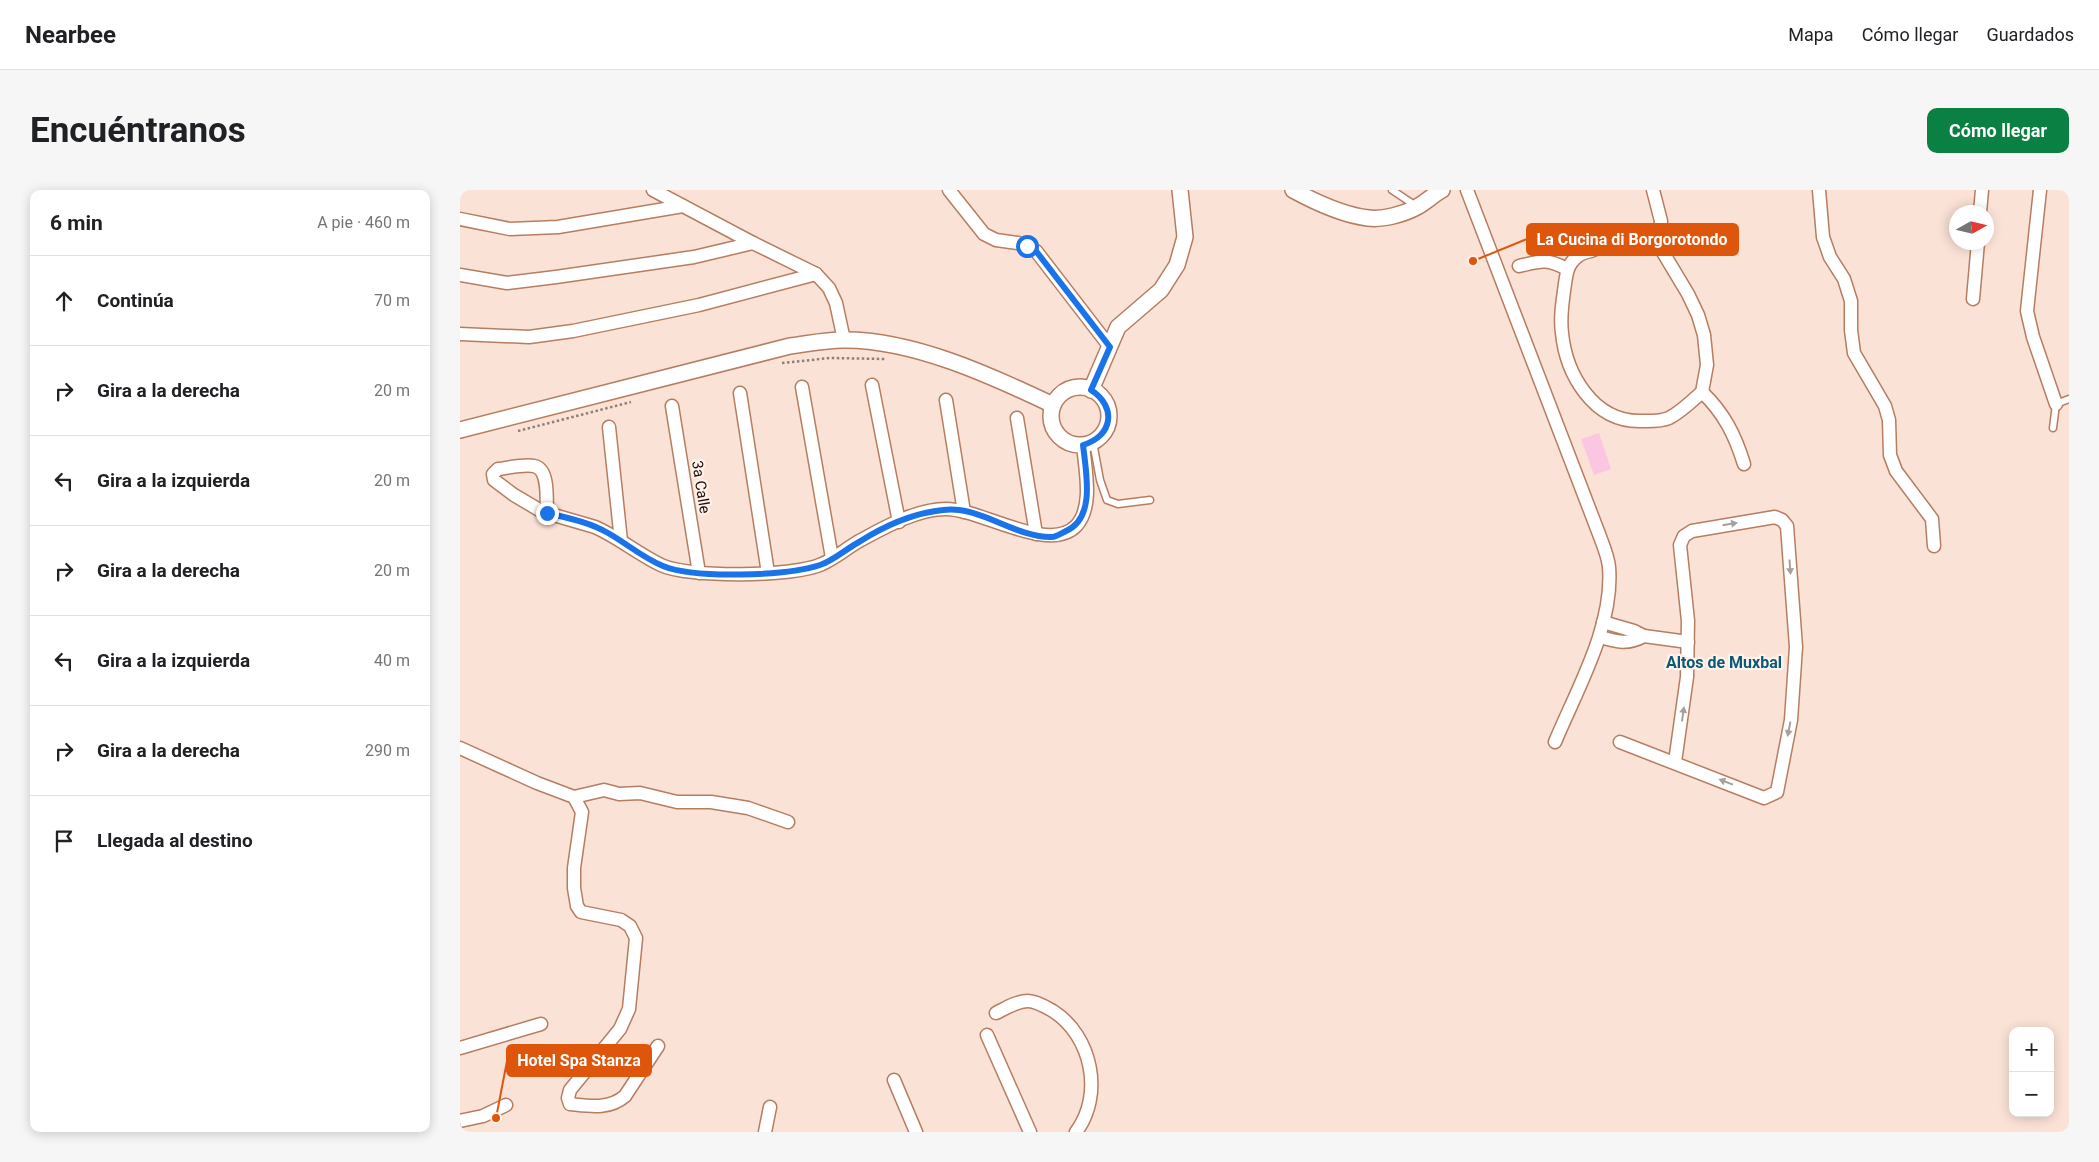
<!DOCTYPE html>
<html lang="es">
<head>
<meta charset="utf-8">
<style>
	body { margin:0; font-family:Roboto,sans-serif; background:#f6f6f6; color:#202124 }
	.controls { position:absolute; right:15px; bottom:15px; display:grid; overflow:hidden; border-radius:10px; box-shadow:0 2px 12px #0003 }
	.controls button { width:45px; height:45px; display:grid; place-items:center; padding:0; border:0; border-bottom:1px solid #e0e0e0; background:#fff; color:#202124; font:25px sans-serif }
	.compass { position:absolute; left:1489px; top:15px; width:45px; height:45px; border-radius:50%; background:#fff; box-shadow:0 2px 12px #0003; rotate:82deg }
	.stop { position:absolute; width:15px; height:15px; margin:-11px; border:4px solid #1a73e8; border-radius:50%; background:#fff }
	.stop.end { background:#1a73e8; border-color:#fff; box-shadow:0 1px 5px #0008 }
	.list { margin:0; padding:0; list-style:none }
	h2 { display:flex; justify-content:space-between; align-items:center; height:65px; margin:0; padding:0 20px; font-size:21px }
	h2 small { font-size:16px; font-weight:400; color:#757577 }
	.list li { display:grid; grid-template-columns:32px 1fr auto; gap:15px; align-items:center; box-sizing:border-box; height:90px; padding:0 20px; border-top:1px solid #e0e0e0 }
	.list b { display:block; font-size:19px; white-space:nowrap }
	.list em { font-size:16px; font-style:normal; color:#757577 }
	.icon { flex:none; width:28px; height:28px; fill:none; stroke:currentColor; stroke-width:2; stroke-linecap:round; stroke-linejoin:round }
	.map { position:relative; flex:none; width:1609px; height:942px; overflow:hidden; border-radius:10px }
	header { display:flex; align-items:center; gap:30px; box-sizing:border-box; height:70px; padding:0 25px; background:#fff; border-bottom:1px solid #e0e0e0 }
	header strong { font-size:24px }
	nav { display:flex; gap:28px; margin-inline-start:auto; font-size:18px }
	.intro { display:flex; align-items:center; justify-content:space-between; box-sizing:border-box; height:120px; padding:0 30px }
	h1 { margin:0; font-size:35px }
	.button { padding:12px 22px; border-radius:10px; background:#0b8043; color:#fff; font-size:18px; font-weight:700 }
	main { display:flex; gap:30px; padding:0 30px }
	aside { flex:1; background:#fff; border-radius:10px; box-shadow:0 2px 12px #0003 }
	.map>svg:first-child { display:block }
</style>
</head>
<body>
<header>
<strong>Nearbee</strong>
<nav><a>Mapa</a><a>Cómo llegar</a><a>Guardados</a></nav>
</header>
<div class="intro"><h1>Encuéntranos</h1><a class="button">Cómo llegar</a></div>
<main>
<aside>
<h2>6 min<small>A pie · 460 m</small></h2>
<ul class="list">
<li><svg class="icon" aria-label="ahead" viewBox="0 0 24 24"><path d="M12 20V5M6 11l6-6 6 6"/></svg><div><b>Continúa</b></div><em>70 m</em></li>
<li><svg class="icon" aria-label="right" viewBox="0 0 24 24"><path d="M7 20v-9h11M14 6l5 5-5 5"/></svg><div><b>Gira a la derecha</b></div><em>20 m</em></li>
<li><svg class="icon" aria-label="left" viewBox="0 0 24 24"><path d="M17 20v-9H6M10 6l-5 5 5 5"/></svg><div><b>Gira a la izquierda</b></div><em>20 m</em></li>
<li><svg class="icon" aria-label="right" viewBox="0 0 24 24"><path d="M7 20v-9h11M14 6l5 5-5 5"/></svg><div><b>Gira a la derecha</b></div><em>20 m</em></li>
<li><svg class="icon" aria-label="left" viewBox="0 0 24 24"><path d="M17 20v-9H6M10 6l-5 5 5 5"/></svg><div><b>Gira a la izquierda</b></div><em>40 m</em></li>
<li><svg class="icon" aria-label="right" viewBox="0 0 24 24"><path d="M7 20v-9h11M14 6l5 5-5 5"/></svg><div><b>Gira a la derecha</b></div><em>290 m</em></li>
<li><svg class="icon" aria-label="arrive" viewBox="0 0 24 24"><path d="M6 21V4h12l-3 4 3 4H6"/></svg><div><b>Llegada al destino</b></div></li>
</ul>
</aside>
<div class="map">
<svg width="1609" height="942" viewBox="0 0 1609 942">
	<rect width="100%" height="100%" fill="#fbe2d6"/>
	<path fill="#fac6e1" d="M1139 243 1151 279 1134 285 1121 249Z"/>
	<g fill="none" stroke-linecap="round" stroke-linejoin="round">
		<g stroke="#b67d61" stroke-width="9">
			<g id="service">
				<path d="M932 0 956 16"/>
				<path d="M1593 238 1596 214 1609 209"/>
				<path d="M633 252 640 290 647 310 658 314 690 310"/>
			</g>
		</g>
		<g stroke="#b67d61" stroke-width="15">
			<g id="minor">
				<path d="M193 0 293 53 356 84 369 98 376 113 384 150"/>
				<path d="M489 0 524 44 536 50 558 53 576 61 650 157"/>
				<path d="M1007 0 1139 344C1143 355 1148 366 1149 377 1154 436 1117 499 1095 552"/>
				<path d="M1193 0 1201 31 1198 54 1228 104 1238 125 1244 145 1247 175 1242 202C1232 211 1221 222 1209 228 1200 232 1189 231 1179 231 1133 231 1106 184 1102 143 1100 129 1102 115 1104 101 1106 88 1106 75 1117 67 1120 64 1126 62 1131 61 1153 51 1174 52 1198 54"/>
				<path d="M1359 0 1363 47 1370 67 1384 89 1391 111V140L1394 163 1425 216 1429 230 1430 265 1436 281 1472 329 1474 356"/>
				<path d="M1580 0 1567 121 1573 147 1596 214"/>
				<path d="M1520 22 1522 0"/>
				<path d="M0 29 50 39 98 37 223 16"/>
				<path d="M1059 76C1081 71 1086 68 1107 79"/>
				<path d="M0 85 47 93 96 87 234 67 293 53"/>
				<path d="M1513 109 1518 52"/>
				<path d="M0 144 69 147 113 141 239 115 356 84"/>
				<path d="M412 195 439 332"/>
				<path d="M342 197 372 368"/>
				<path d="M1242 202C1264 223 1275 245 1284 274"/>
				<path d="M280 203 308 383"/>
				<path d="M486 210 504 322"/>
				<path d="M212 216 239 383"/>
				<path d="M557 228 576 344"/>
				<path d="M149 237 161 351"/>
				<path d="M87 323C86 311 90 279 74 276 64 274 48 278 38 279L33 284 34 290 54 305 81 321 87 323 135 337C158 347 178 364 201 375 228 388 335 387 362 374 376 368 388 357 401 350 425 337 457 319 486 319 521 319 589 364 616 336 634 317 625 279 623 255"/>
				<path d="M1143 432 1174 441 1184 446 1228 452"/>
				<path d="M1140 447C1157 452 1167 455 1184 446"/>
				<path d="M1160 552 1304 608 1317 602 1331 530 1336 457 1327 336 1322 330 1315 327 1232 341 1224 346 1220 355 1228 431 1227 487 1215 572"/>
				<path d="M0 558 77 593 114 607 122 622 114 678V698L117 716 121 722 161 730 170 736 176 748 169 819 160 839 110 900 108 908 110 914C129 916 149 920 165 906L198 856"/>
				<path d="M114 607 144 600 159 604 180 603 217 612H251L288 618 328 632"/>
				<path d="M536 823C546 818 557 811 568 811 576 811 586 817 593 821 632 846 644 905 616 942"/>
				<path d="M527 845 570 942"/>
				<path d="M0 858 81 834"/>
				<path d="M434 890 456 942"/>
				<path d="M0 931 23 926 46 915"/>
				<path d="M305 942 310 917"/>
			</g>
		</g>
		<g stroke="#b67d61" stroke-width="18">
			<g id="tertiary">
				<path d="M833 0C855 12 883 25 908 28 923 30 944 24 957 17 966 12 973 5 982 0"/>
				<circle cx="620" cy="226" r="29"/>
				<path d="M631 200 658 137 701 100 717 75 725 47 720 0"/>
				<path d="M0 240 330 156C347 154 365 150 383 150 452 149 532 186 593 215"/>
			</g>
		</g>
		<g stroke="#947d71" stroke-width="2.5" stroke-dasharray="2.5 2.5" stroke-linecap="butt">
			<path d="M322 173 370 168 426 169"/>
			<path d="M58 241 171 212"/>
		</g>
		<use href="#service" stroke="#fff" stroke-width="6"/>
		<use href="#minor" stroke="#fff" stroke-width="12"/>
		<use href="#tertiary" stroke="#fff" stroke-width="15"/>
	</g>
	<defs><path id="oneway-solid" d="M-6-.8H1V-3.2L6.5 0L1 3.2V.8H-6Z" transform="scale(1.25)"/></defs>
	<g fill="#a79f9b">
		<use href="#oneway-solid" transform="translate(1270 334) rotate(-9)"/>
		<use href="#oneway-solid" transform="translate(1330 377) rotate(86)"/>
		<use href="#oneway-solid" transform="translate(1223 524) rotate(-82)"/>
		<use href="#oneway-solid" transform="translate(1329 539) rotate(101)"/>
		<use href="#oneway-solid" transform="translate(1266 592) rotate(-159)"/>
	</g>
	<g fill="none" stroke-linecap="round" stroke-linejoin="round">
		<path stroke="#1a73e8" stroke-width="6" d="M87 323C108 328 129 332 148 343 166 353 183 368 203 376 234 389 327 386 360 375 373 371 386 359 399 352 424 336 454 323 483 320 520 315 555 348 592 347 596 347 602 343 606 341 636 328 626 282 623 255 653 246 657 217 631 200L650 157 576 61 567 56"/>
	</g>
	<g text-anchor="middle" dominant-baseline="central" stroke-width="4.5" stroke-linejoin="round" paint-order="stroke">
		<g font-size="15" fill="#230e04" stroke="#fff2ec">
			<text transform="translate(241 297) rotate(81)">3a Calle</text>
		</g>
		<g font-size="16" font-weight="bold" fill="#0b5a73" stroke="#fff2ec">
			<text x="1264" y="472">Altos de Muxbal</text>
		</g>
	</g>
	<path fill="none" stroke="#de550c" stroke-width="2" d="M1013 71L1067 49M36 928L47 871"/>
	<g fill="#de550c" stroke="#fff2ec" stroke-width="2">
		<circle cx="1013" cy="71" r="5"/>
		<circle cx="36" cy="928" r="5"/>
	</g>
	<g fill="#de550c" stroke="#de550c" stroke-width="2">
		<rect x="1067" y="34" width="211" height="31" rx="5"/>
		<rect x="47" y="855" width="144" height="31" rx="5"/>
	</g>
	<g font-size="16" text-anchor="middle" font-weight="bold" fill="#fff">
		<text x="1172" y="55">La Cucina di Borgorotondo</text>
		<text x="119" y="876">Hotel Spa Stanza</text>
	</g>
</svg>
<div class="controls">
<button>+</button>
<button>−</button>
</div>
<svg class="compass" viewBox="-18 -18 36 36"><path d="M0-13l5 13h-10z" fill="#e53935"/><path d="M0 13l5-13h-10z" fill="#757577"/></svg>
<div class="stop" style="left:567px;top:56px"></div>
<div class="stop end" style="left:87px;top:323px"></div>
</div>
</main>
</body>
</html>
